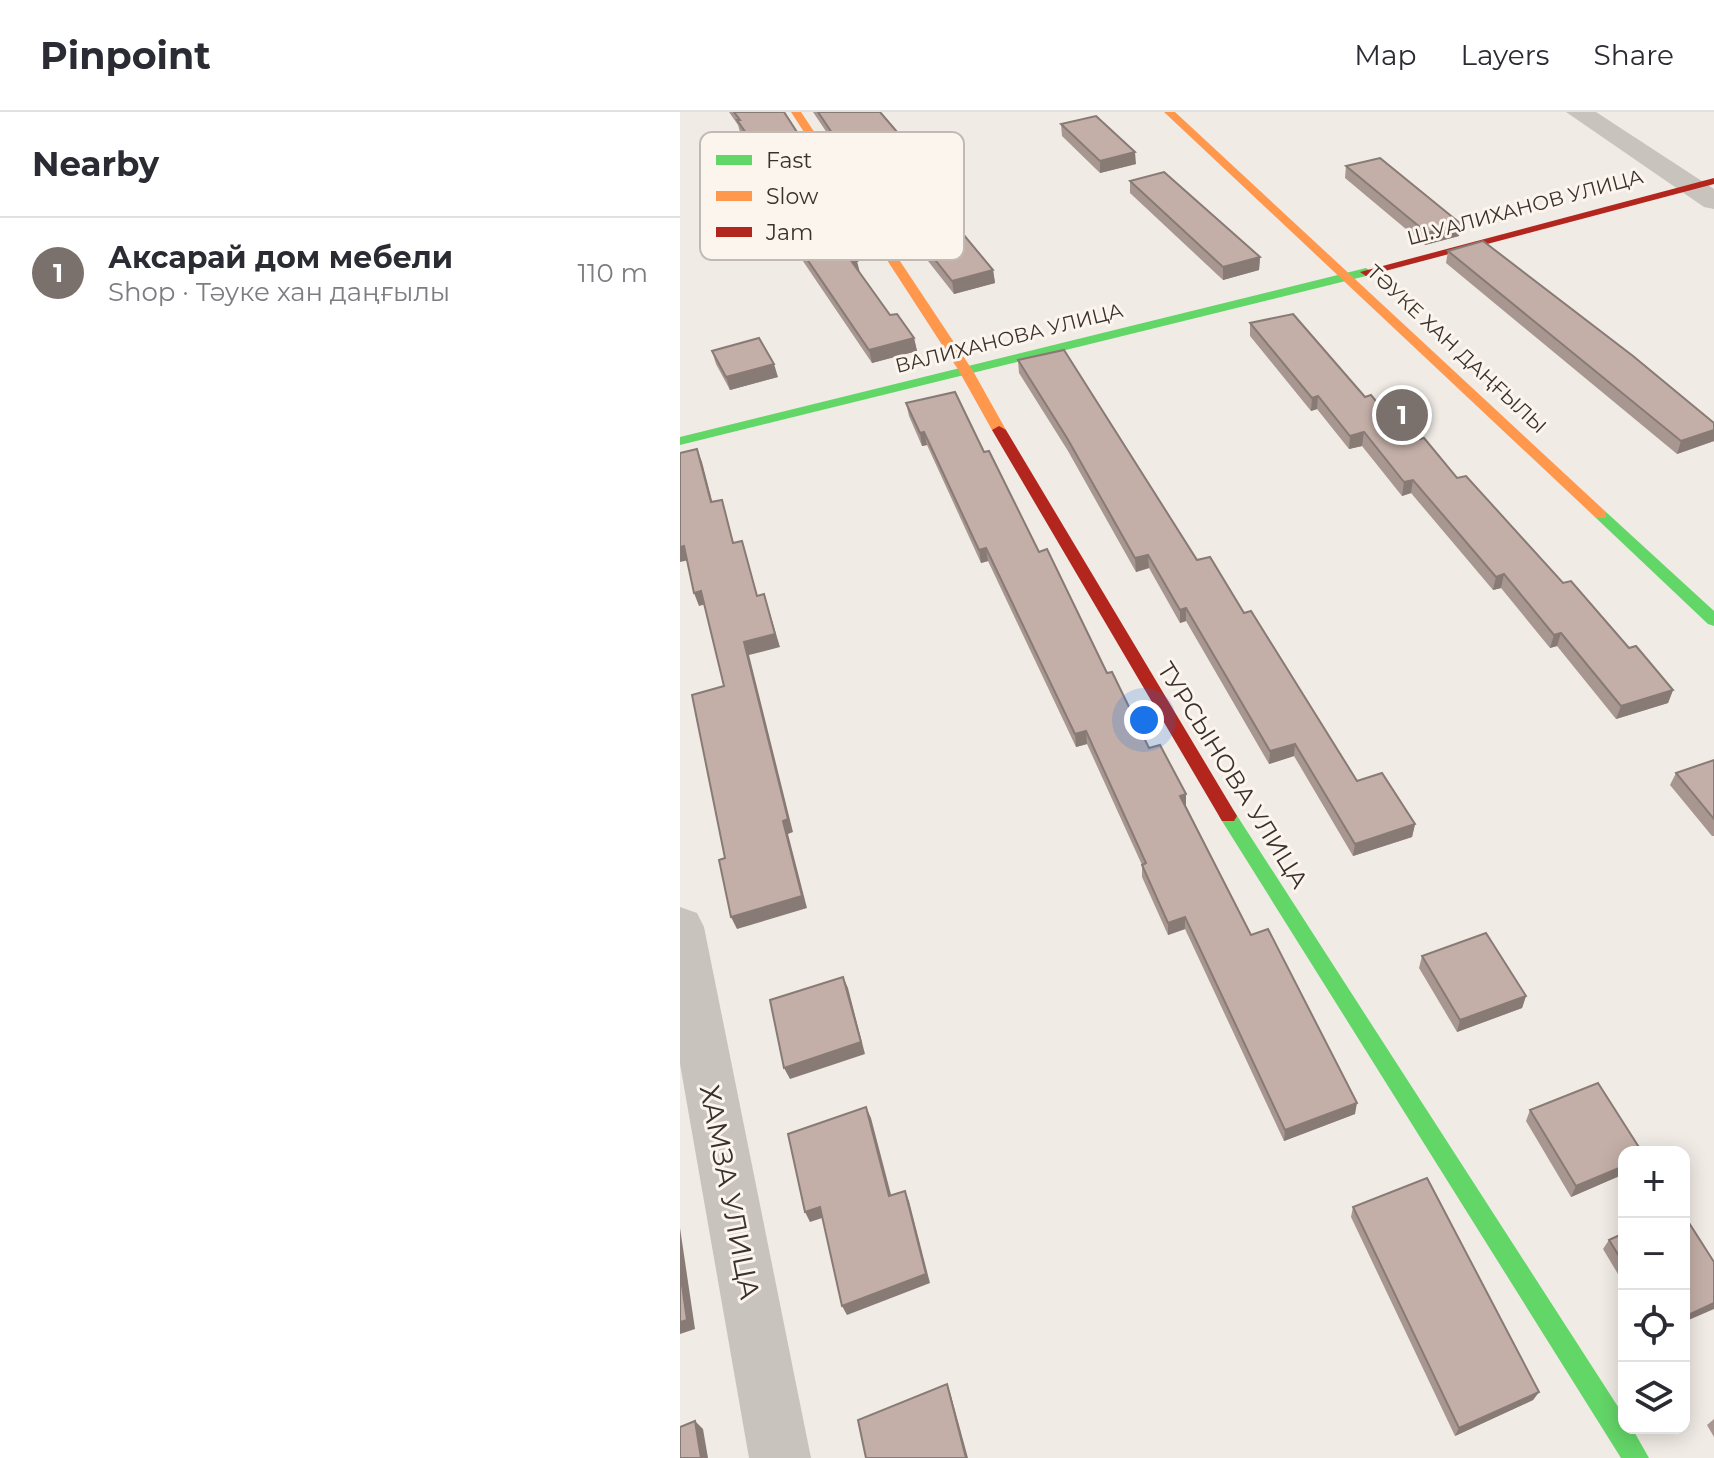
<!DOCTYPE html>
<html lang="en">
<head>
<meta charset="utf-8">
<style>
	body { margin:0; font-family:Montserrat,sans-serif; background:#f7f7f7; color:#2b2b33 }
	.controls { position:absolute; right:24px; bottom:24px; display:grid; overflow:hidden; border-radius:16px; box-shadow:0 4px 20px #0003 }
	.controls button { width:72px; height:72px; display:grid; place-items:center; padding:0; border:0; border-bottom:2px solid #e1e1e2; background:#fff; color:#2b2b33; font:40px sans-serif }
	.you { position:absolute; left:464px; top:608px; width:28px; height:28px; margin:-20px; border:6px solid #fff; border-radius:50%; background:#1a73e8; box-shadow:0 0 0 12px #1a73e833 }
	.badge { display:grid; place-items:center; width:52px; height:52px; border-radius:50%; background:#7a716c; color:#fff; font-size:26px; font-weight:700 }
	.pin { position:absolute; translate:-50% -50%; border:4px solid #fff; box-shadow:0 2px 8px #0006 }
	.list { margin:0; padding:0; list-style:none }
	h2 { display:flex; justify-content:space-between; align-items:center; height:104px; margin:0; padding:0 32px; font-size:34px }
	h2 small { font-size:26px; font-weight:400; color:#7c7c81 }
	.list li { display:grid; grid-template-columns:52px 1fr auto; gap:24px; align-items:center; box-sizing:border-box; height:112px; padding:0 32px; border-top:2px solid #e1e1e2 }
	.list b { display:block; font-size:30px; white-space:nowrap }
	.list p { margin:0; font-size:26px; white-space:nowrap; color:#7c7c81 }
	.list em { font-size:26px; font-style:normal; color:#7c7c81 }
	.icon { flex:none; width:44px; height:44px; fill:none; stroke:currentColor; stroke-width:2; stroke-linecap:round; stroke-linejoin:round }
	.map { position:relative; flex:none; width:1034px; height:1346px; overflow:hidden }
	header { display:flex; align-items:center; gap:48px; box-sizing:border-box; height:112px; padding:0 40px; background:#fff; border-bottom:2px solid #e1e1e2 }
	header strong { font-size:38px }
	nav { display:flex; gap:44px; margin-inline-start:auto; font-size:28px }
	main { display:flex }
	aside { flex:1; background:#fff }
	.map>svg:first-child { display:block }
</style>
</head>
<body>
<header>
<strong>Pinpoint</strong>
<nav><a>Map</a><a>Layers</a><a>Share</a></nav>
</header>
<main>
<aside>
<h2>Nearby<small></small></h2>
<ul class="list">
<li><span class="badge">1</span><div><b>Аксарай дом мебели</b><p>Shop · Тәуке хан даңғылы</p></div><em>110 m</em></li>
</ul>
</aside>
<div class="map">
<svg width="1034" height="1346" viewBox="0 0 1034 1346">
	<rect width="100%" height="100%" fill="#f0ebe5"/>
	<g fill="none" stroke-linecap="round" stroke-linejoin="round">
		<g fill="#c9c3be" fill-rule="evenodd">
			<path d="M886 0H916L1034 77V97L1024 95Z"/>
			<path d="M0 795 17 801 24 815 131 1346H69L0 952Z"/>
		</g>
		<g fill="#63d668" fill-rule="evenodd">
			<path d="M686 156 692 160 690 163 0 333V325Z"/>
			<path d="M921 398 926 400 1034 499V514L1028 512 916 406 914 403Z"/>
			<path d="M548 697 554 699 944 1304V1316H952L969 1346H941L542 709 539 704 542 699Z"/>
		</g>
		<g fill="#ff974d" fill-rule="evenodd">
			<path d="M111 0H121L293 259 326 318 324 321 319 322 312 318 279 259Z"/>
			<path d="M484 0H495L926 400V406H916Z"/>
		</g>
		<g fill="#b3261e" fill-rule="evenodd">
			<path d="M1034 66V72L686 164 680 160Z"/>
			<path d="M319 314 326 318 554 699 557 704 554 709H542L312 318Z"/>
		</g>
	</g>
	<g fill="#a89690">
		<path d="M49 0H104L172 105 175 117 157 121 179 161 210 203 234 226 237 239 192 251 89 99 86 87 98 84 91 73 88 61 60 20 58 13Z"/>
		<path d="M133 0H200L232 47 228 48 250 75 251 80 267 103 313 158 315 171 274 182 215 107 206 109Z"/>
		<path d="M381 12 456 52 420 61 382 24Z"/>
		<path d="M666 54 779 124 745 133 665 66Z"/>
		<path d="M450 69 580 145 579 158 543 168 450 81Z"/>
		<path d="M768 139 1034 311V329L997 342 766 151Z"/>
		<path d="M570 211 685 285 729 330 777 366 949 536 993 578 988 591 936 607 877 534 870 536 821 476 813 478 731 381 722 384 682 334 669 337 637 297 631 299 570 224Z"/>
		<path d="M32 239 98 265 50 278 36 252Z"/>
		<path d="M338 248 564 501 677 669 735 712 732 725 673 744 614 644 589 652 506 509 500 511 469 456 456 460 388 339 339 261Z"/>
		<path d="M226 291 304 340 469 636 506 682V694L571 823 675 1002 604 1029 505 817 488 823 462 765V753L407 632 396 635 308 449 301 451 247 333 242 334 229 304Z"/>
		<path d="M1034 648V724H1032L990 673 996 661Z"/>
		<path d="M742 844 846 884 842 896 777 920 739 856Z"/>
		<path d="M850 998 944 1040V1062L891 1085 846 1009Z"/>
		<path d="M673 1095 859 1280 853 1288 775 1324 671 1105Z"/>
		<path d="M944 1121V1172L923 1137 929 1128Z"/>
		<path d="M1034 1307V1325L1027 1313Z"/>
	</g>
	<g fill="#887a75">
		<path d="M230 35 232 47 221 50 219 38Z"/>
		<path d="M455 40 456 52 420 61V49Z"/>
		<path d="M213 95 215 107 206 109 203 97Z"/>
		<path d="M172 105 175 117 152 123 149 110Z"/>
		<path d="M781 112 779 124 745 133 747 121Z"/>
		<path d="M580 145 579 158 543 168V155Z"/>
		<path d="M177 149 180 161 172 150Z"/>
		<path d="M313 158 315 171 274 182 272 169Z"/>
		<path d="M234 226 237 239 192 251 189 238Z"/>
		<path d="M94 252 98 265 50 278 46 265Z"/>
		<path d="M638 284 637 297 631 299 632 286Z"/>
		<path d="M1034 318V329L997 342 1001 329Z"/>
		<path d="M244 320 247 333 242 334 240 321Z"/>
		<path d="M684 320 682 334 669 337 670 324Z"/>
		<path d="M17 337 22 350 36 404 31 390Z"/>
		<path d="M733 368 731 381 722 384 724 370Z"/>
		<path d="M4 434 9 448 0 450V435Z"/>
		<path d="M306 436 308 449 301 451 299 438Z"/>
		<path d="M468 443 469 456 456 460 455 446Z"/>
		<path d="M824 462 821 476 813 478 816 465Z"/>
		<path d="M21 479 26 492 19 494 14 481Z"/>
		<path d="M84 482 100 535 69 543 113 720 108 722 127 796 57 817 51 805 103 709 64 530Z"/>
		<path d="M506 496V509L500 511V498Z"/>
		<path d="M881 521 877 534 870 536 874 523Z"/>
		<path d="M993 578 988 591 936 607 941 594Z"/>
		<path d="M406 619 407 632 396 635 395 622Z"/>
		<path d="M615 632 614 644 589 652 590 639Z"/>
		<path d="M506 682V695L500 684Z"/>
		<path d="M735 712 732 725 673 744 675 732Z"/>
		<path d="M505 805V817L488 823V811Z"/>
		<path d="M163 865 168 876 185 942 110 967 104 956Z"/>
		<path d="M846 884 842 896 777 920 780 908Z"/>
		<path d="M677 991 675 1002 604 1029 605 1018Z"/>
		<path d="M186 995 191 1006 214 1094 209 1084Z"/>
		<path d="M944 1054V1062L891 1085 896 1074Z"/>
		<path d="M225 1079 229 1089 250 1171 167 1203 162 1194Z"/>
		<path d="M140 1095 145 1105 130 1110 125 1100Z"/>
		<path d="M0 1116 15 1217 0 1222Z"/>
		<path d="M1034 1191V1197L1004 1210V1205Z"/>
		<path d="M267 1272 270 1280 288 1346H286Z"/>
		<path d="M859 1280 853 1288 775 1324 779 1316Z"/>
		<path d="M15 1309 23 1317 28 1346H21Z"/>
	</g>
	<g fill="#c3afa7" stroke="#887a75" stroke-width="2">
		<path d="M54 0H104L172 105 149 110 177 149 172 150 210 203 217 202 234 226 189 238 86 87 103 83 88 61 93 60 57 8H60Z"/>
		<path d="M138 0H200L230 35 219 38 250 75 248 76 266 98H263L313 158 272 169 213 95 203 97Z"/>
		<path d="M416 4 455 40 420 49 381 12Z"/>
		<path d="M700 46 781 112 747 121 666 54Z"/>
		<path d="M484 60 580 145 543 155 450 69Z"/>
		<path d="M803 129 953 244 1034 311V318L1001 329 768 139Z"/>
		<path d="M613 202 685 285 691 283 729 330 744 326 777 366 786 364 883 471 891 469 949 536 956 534 993 578 941 594 881 521 874 523 824 462 816 465 733 368 724 370 684 320 670 324 638 284 632 286 570 211Z"/>
		<path d="M79 226 94 252 46 265 32 239Z"/>
		<path d="M384 238 517 448 530 445 564 501 571 499 677 669 702 661 735 712 675 732 615 632 590 639 506 496 500 498 468 443 455 446 387 326 338 248Z"/>
		<path d="M275 280 304 340 309 339 359 440 367 437 427 561 432 560 469 636 480 633 506 682 500 684 571 823 588 817 677 991 605 1018 505 805 488 811 462 753 466 751 406 619 395 622 306 436 299 438 244 320 240 321 226 291Z"/>
		<path d="M17 337 31 390 42 388 53 431 62 429 77 484 84 482 95 522 64 530 108 707 103 709 122 784 51 805 39 748 45 746 12 583 44 574 21 479 14 481 4 434 0 435V341Z"/>
		<path d="M1034 648V707L996 661Z"/>
		<path d="M806 821 846 884 780 908 742 844Z"/>
		<path d="M163 865 181 930 104 956 90 888Z"/>
		<path d="M918 971 962 1040H944V1054L896 1074 850 998Z"/>
		<path d="M186 995 209 1084 225 1079 246 1162 162 1194 140 1095 125 1100 108 1022Z"/>
		<path d="M747 1066 859 1280 779 1316 673 1095Z"/>
		<path d="M1004 1103 1034 1150V1191L1004 1205Z"/>
		<path d="M944 1121V1152L929 1128Z"/>
		<path d="M0 1159 7 1208 0 1210Z"/>
		<path d="M267 1272 286 1346H186L178 1308Z"/>
		<path d="M15 1309 21 1346H0V1315Z"/>
	</g>
	<g text-anchor="middle" dominant-baseline="central" stroke-width="6" stroke-linejoin="round" paint-order="stroke">
		<g font-size="20" fill="#3b302b" stroke="#fbf5ee">
			<text transform="translate(845 95) rotate(-15)">Ш.УАЛИХАНОВ УЛИЦА</text>
			<text transform="translate(329 226) rotate(-14)">ВАЛИХАНОВА УЛИЦА</text>
			<text transform="translate(777 237) rotate(43)">ТӘУКЕ ХАН ДАҢҒЫЛЫ</text>
		</g>
		<g font-size="24" fill="#3b302b" stroke="#fbf5ee">
			<text transform="translate(553 663) rotate(58)">ТУРСЫНОВА УЛИЦА</text>
		</g>
		<g font-size="28" fill="#3b302b" stroke="#fbf5ee">
			<text transform="translate(50 1080) rotate(79)">ХАМЗА УЛИЦА</text>
		</g>
	</g>
	<rect x="20" y="20" width="264" height="128" rx="12" fill="#fbf5ee" stroke="#c1bab4" stroke-width="2"/>
	<rect x="36" y="43" width="36" height="10" fill="#63d668"/>
	<rect x="36" y="79" width="36" height="10" fill="#ff974d"/>
	<rect x="36" y="115" width="36" height="10" fill="#b3261e"/>
	<g font-size="22" fill="#3b302b">
		<text x="86" y="56">Fast</text>
		<text x="86" y="92">Slow</text>
		<text x="86" y="128">Jam</text>
	</g>
</svg>
<div class="controls">
<button>+</button>
<button>−</button>
<button><svg class="icon" aria-label="locate" viewBox="0 0 24 24"><circle cx="12" cy="12" r="6"/><path d="M12 2v4M12 18v4M2 12h4M18 12h4"/></svg></button>
<button><svg class="icon" aria-label="layers" viewBox="0 0 24 24"><path d="M12 4l9 5-9 5-9-5zM3 14l9 5 9-5"/></svg></button>
</div>
<div class="you"></div>
<div class="pin badge" style="left:722px;top:303px">1</div>
</div>
</main>
</body>
</html>
